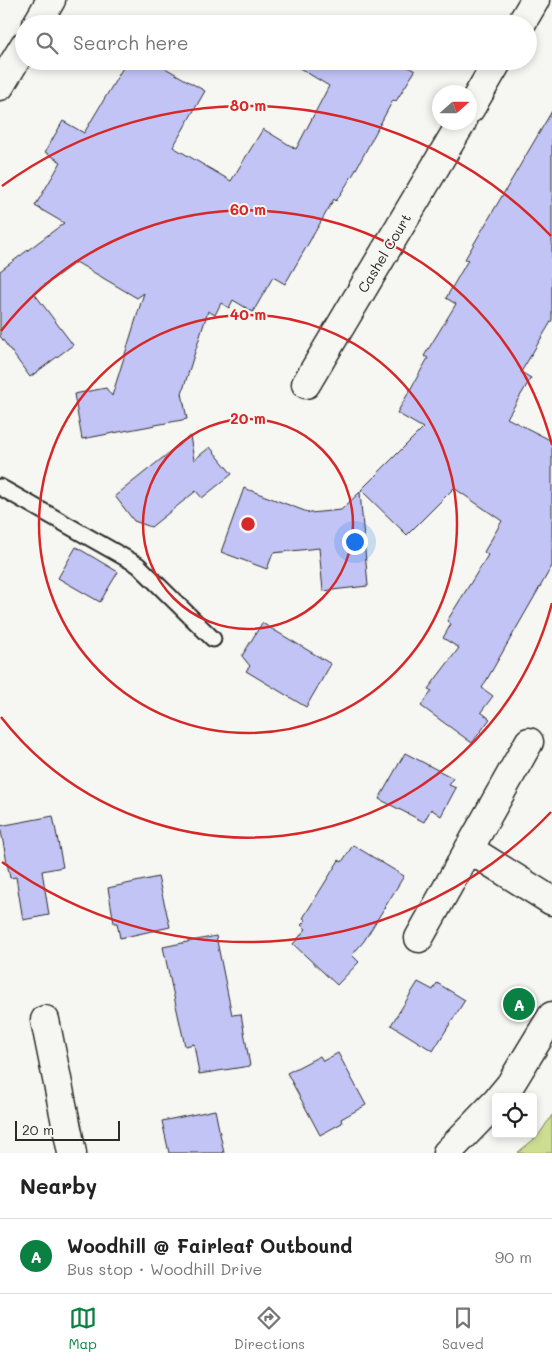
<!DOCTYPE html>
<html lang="en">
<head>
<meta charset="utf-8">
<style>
	body { margin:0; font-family:Mali,sans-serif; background:#f2f2f2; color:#222 }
	.controls { position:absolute; right:15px; bottom:15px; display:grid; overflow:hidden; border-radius:5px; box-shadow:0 2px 8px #0003 }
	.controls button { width:45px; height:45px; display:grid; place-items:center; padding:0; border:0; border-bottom:1px solid #e0e0e0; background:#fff; color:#222; font:25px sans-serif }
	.compass { position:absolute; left:432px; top:85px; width:45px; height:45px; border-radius:50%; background:#fff; box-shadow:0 2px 8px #0003; rotate:69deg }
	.scale { position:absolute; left:15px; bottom:12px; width:105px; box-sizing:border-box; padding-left:5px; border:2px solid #2b2b2b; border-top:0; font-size:14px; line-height:18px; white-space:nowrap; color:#2b2b2b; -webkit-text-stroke:4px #f6f6f2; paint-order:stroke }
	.you { position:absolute; left:354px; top:541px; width:18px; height:18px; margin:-12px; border:4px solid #fff; border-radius:50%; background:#1a73e8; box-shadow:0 0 0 8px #1a73e833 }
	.badge { display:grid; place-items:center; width:32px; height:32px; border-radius:50%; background:#0b8043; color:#fff; font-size:16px; font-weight:700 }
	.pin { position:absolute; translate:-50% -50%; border:2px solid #fff; box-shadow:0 1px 5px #0006 }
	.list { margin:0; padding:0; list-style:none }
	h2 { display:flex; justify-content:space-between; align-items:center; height:65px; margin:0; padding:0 20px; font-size:21px }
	h2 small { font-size:16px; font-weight:400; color:#767676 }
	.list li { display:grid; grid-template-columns:32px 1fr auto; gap:15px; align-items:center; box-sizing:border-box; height:75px; padding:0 20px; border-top:1px solid #e0e0e0 }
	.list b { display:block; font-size:19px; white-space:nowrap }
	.list p { margin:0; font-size:16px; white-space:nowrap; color:#767676 }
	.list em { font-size:16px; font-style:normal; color:#767676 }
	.icon { flex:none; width:28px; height:28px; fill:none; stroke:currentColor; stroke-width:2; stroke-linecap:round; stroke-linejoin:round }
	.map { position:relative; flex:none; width:552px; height:1153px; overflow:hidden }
	.search { position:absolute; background:#fff; box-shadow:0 2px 8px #0003; left:15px; right:15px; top:15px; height:55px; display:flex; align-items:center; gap:12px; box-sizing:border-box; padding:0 18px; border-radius:28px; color:#767676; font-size:19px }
	.sheet { height:140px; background:#fff }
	nav { display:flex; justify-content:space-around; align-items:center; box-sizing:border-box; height:70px; border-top:1px solid #e0e0e0; background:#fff; font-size:14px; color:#767676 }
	nav a { display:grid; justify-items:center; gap:2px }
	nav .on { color:#0b8043 }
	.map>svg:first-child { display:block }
</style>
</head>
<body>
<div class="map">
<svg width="552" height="1153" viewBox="0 0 552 1153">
	<rect width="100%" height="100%" fill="#f6f6f2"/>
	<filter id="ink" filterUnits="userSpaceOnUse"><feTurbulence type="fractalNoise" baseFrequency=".02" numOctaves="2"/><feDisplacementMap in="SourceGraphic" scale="10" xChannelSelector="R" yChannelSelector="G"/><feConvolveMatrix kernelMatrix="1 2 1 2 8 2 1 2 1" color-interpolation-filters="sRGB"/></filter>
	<g filter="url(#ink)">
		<path fill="#cdde92" stroke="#7c845e" d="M552 1115V1153H517L538 1136Z"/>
		<g fill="#c2c4f6" stroke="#2b2b2b">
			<path d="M127 61H153L205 91 173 147 231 181 263 129 296 149 329 86 288 61H398L415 71 396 101 393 100 354 173 336 201 334 199 285 284 273 277 253 312 233 300 229 308 221 303 215 315 208 311 182 393 187 419 82 439 74 394 106 388 112 396 144 293 137 298 76 262 34 293 73 345 30 377 0 336V271L64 223 35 206 61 162 45 152 63 121 84 133Z"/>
			<path d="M552 111V320L521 372 531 378 507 418 552 441V566L482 688 493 696 481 712 490 719 472 743 421 706 432 691 428 689 459 648 443 638 451 624 447 621 488 555 484 552 502 521 454 488 407 535 361 490 423 428 397 413 428 358 424 356 456 304 446 298 468 260 465 259Z"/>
			<path d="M190 436 194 460 210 447 232 474 202 498 196 491 151 527 134 521 115 496Z"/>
			<path d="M244 488 310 513 341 510 360 492 368 586 323 591 319 548 273 553 267 569 221 552Z"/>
			<path d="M76 547 118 572 100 602 58 578Z"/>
			<path d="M262 623 331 664 306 707 246 671 250 666 242 656Z"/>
			<path d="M405 753 453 778 449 785 456 788 441 816 431 809 424 822 379 799Z"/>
			<path d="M53 816 63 867 42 871 49 915 23 920 16 877 10 878 0 826Z"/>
			<path d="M353 845 404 876 364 941 352 955 359 962 337 985 293 944 306 929 301 925 306 920 303 918 339 860 342 862Z"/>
			<path d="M158 877 170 927 120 938 117 923H114L108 888Z"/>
			<path d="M216 936 232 1015 241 1014 250 1066 199 1074 194 1044 185 1046 163 947Z"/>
			<path d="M418 982 433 990 437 983 465 1000 433 1051 391 1025Z"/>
			<path d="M338 1053 366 1105 341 1119 342 1123 320 1135 287 1073 320 1056 323 1061Z"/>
			<path d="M215 1110 224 1153H169L162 1121Z"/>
		</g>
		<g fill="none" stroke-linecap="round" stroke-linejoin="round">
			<g stroke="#2b2b2b" stroke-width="19">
				<path id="service" d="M0 487 138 565 213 639"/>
			</g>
			<g stroke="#2b2b2b" stroke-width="31">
				<g id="minor">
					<path d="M37 24 51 0"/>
					<path d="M521 24 535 0"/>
					<path d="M0 86 24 46"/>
					<path d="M470 109 498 61"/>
					<path d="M306 384 462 122"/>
					<path d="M469 849 552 901"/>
					<path d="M419 938 529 742"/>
					<path d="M45 1020 72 1153"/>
				</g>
			</g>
			<g stroke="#2b2b2b" stroke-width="31">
				<g id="tertiary">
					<path d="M500 1097 510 1085 552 1016"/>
					<path d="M447 1153 496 1102"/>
				</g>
			</g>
			<use href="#service" stroke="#f6f6f2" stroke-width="15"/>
			<use href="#minor" stroke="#f6f6f2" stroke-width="28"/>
			<use href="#tertiary" stroke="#f6f6f2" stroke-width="28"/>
		</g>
	</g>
	<g fill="none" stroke="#d62828" stroke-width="2.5">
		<circle cx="248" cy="524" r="105"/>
		<circle cx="248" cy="524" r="209"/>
		<path d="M552 603A314 314 0 0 1 1 717M1 331A314 314 0 0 1 552 445"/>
		<path d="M551 812A418 418 0 0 1 2 862M2 186A418 418 0 0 1 551 236"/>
	</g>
	<g text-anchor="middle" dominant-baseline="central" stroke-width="4" stroke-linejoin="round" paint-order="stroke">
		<g font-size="14" fill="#2b2b2b" stroke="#f6f6f2">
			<text transform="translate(384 253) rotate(-59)">Cashel Court</text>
		</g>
	</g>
	<circle cx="248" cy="524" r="8" fill="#d62828" stroke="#f6f6f2" stroke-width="2.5"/>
	<g font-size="15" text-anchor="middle" font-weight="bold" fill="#d62828" stroke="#f6f6f2" stroke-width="4" stroke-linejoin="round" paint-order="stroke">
		<text x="248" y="111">80 m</text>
		<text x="248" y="215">60 m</text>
		<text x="248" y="320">40 m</text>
		<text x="248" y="424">20 m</text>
	</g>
</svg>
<div class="controls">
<button><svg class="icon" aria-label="locate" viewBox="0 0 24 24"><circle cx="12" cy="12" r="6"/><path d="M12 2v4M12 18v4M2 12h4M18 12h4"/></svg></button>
</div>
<svg class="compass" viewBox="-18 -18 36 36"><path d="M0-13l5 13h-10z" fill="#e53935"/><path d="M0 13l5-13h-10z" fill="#767676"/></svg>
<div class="scale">20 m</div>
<div class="you"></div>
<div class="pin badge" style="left:519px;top:1004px">A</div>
<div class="search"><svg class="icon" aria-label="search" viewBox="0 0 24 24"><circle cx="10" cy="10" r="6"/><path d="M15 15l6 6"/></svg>Search here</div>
</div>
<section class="sheet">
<h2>Nearby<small></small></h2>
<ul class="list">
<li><span class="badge">A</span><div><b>Woodhill @ Fairleaf Outbound</b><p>Bus stop · Woodhill Drive</p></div><em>90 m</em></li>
</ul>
</section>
<nav>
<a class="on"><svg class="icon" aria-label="map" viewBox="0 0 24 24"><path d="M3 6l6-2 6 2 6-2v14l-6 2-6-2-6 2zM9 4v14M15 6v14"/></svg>Map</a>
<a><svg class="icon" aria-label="directions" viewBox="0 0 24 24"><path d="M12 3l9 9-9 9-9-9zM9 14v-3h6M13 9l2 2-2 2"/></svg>Directions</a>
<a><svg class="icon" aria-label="saved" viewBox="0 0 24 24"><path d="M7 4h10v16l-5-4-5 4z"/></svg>Saved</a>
</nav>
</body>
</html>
